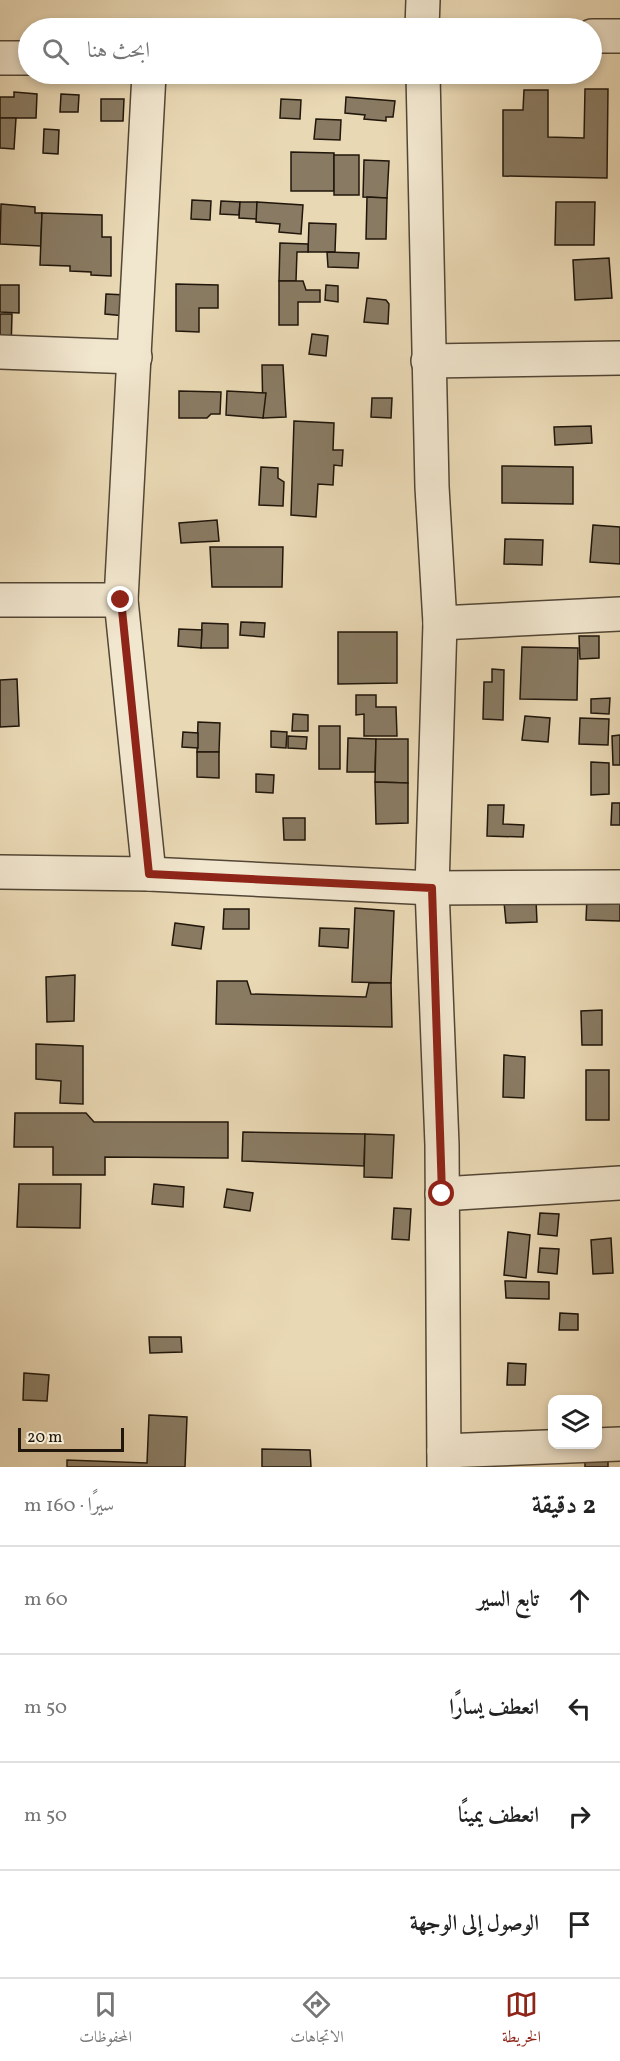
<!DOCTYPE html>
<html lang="ar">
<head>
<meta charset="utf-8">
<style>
	body { margin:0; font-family:Vollkorn,Amiri,serif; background:#f2f2f2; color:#222; direction:rtl }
	.controls { position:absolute; right:18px; bottom:18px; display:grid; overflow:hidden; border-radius:12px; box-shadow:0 3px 9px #0003 }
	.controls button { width:54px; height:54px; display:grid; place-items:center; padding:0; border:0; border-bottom:2px solid #e0e0e0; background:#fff; color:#222; font:30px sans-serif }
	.scale { position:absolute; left:18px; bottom:15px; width:106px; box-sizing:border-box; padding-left:6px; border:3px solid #20160b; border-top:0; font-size:16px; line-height:21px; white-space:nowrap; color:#20160b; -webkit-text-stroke:4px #f1e6ce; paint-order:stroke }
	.stop { position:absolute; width:18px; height:18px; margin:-14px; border:4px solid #8f2418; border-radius:50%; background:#fff }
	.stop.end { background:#8f2418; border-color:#fff; box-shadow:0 2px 6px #0008 }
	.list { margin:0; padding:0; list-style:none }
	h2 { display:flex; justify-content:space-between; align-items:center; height:78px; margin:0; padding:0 24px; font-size:26px }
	h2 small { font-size:20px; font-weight:400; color:#767676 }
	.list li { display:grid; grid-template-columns:39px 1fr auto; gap:18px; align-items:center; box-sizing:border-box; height:108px; padding:0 24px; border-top:2px solid #e0e0e0 }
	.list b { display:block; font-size:22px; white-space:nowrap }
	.list em { font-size:20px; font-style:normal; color:#767676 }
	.icon { flex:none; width:33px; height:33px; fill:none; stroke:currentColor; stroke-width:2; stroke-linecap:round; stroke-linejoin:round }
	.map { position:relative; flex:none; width:620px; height:1467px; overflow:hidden; direction:ltr }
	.search { position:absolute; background:#fff; box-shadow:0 3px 9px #0003; left:18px; right:18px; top:18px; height:66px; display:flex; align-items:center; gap:15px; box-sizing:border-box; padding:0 21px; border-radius:33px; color:#767676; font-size:22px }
	.sheet { height:510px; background:#fff }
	nav { display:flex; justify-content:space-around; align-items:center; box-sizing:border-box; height:84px; border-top:2px solid #e0e0e0; background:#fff; font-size:16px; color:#767676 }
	nav a { display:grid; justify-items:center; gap:3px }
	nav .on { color:#8f2418 }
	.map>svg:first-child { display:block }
</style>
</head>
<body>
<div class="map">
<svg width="620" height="1467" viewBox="0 0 620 1467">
	<rect width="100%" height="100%" fill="#e9d8b4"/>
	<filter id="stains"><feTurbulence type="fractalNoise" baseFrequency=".00333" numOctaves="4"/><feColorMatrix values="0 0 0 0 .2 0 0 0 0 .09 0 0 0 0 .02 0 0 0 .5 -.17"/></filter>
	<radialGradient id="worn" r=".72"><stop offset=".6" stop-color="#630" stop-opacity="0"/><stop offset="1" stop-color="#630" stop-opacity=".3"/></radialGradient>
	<g fill="#897b63" stroke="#20160b" stroke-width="1.5">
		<path d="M585 89H608L607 178 503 176V110H523L524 90H548V137L584 138Z"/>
		<path d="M14 92 37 94 36 118H0V97H14Z"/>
		<path d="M61 94 79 95 78 112H60Z"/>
		<path d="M346 97 395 101 393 117H386V121L364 119 365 115 345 113Z"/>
		<path d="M101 99H124L123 121H101Z"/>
		<path d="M281 99 301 100 300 119 280 118Z"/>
		<path d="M0 118H16L14 149 0 148Z"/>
		<path d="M316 119 341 120 340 140 314 139Z"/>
		<path d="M44 129 59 130 58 154 43 153Z"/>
		<path d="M291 152 334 153V191H291Z"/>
		<rect x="334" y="155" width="25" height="40"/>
		<path d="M364 160 389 161 387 198 363 197Z"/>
		<path d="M367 197 387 198 386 239H366Z"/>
		<path d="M192 200 211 201 210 220 191 219Z"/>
		<path d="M221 201 240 202 239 215 220 214Z"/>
		<path d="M240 202H257V219L239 218Z"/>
		<path d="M257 202 303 205 301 234 279 232 280 224 256 222Z"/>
		<path d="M556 202H595L594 245H555Z"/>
		<path d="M1 204 35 207V213H42L41 246 0 244Z"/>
		<path d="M42 213 102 215V237H111V276L91 275V272L70 271V266L40 265Z"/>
		<path d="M309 223 336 224 335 252H308Z"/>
		<path d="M280 243 308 244V252H297L296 281H279Z"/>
		<path d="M327 252 359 253 358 268 328 267Z"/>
		<path d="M609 258 612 298 575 300 573 260Z"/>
		<path d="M279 281H303L306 290H320V302H298V325H279Z"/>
		<path d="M176 284 218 285V308H199V332L176 331Z"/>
		<path d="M0 285H19V313L0 312Z"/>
		<path d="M326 285 338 286V302L325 300Z"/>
		<path d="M106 294 126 295 125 316 105 314Z"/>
		<path d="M367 298 386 300 389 304 388 324 364 322Z"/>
		<path d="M0 314H12L11 351H0Z"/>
		<path d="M312 334 328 336 326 356 309 354Z"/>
		<path d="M262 365H283L286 417 263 418Z"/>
		<path d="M179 391 221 392 220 414H211L207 418H179Z"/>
		<path d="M227 391 266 393 263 418 226 415Z"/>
		<path d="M372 398H392L391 418 371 417Z"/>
		<path d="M294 421 334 423 333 450H343L342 466 334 465 333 485 318 484 316 517 291 515Z"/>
		<path d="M591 426 592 443 555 445 554 427Z"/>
		<path d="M502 466 573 467V504L502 503Z"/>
		<path d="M261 467 278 468V478L284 482 283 506 259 505Z"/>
		<path d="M217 520 219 541 181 543 179 523Z"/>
		<path d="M593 525 620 527V564L590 562Z"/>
		<path d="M505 539 543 540 542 565 504 564Z"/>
		<path d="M210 547H283L282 587H212Z"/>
		<path d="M241 622 265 623 264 637 240 635Z"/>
		<path d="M202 623 228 624V648H201Z"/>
		<path d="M179 629 202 630 201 648 178 646Z"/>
		<path d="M338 632H397V683L338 684Z"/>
		<path d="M579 636H599V658L580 659Z"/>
		<path d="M522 647 578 648 577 700 520 699Z"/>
		<path d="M492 669 504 670 503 720 483 719 484 682H492Z"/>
		<path d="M17 679 19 726 0 727V680Z"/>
		<path d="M356 695H376V707H396L397 736H364V714L356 715Z"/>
		<path d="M610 698 609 714 591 713V699Z"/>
		<path d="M293 714 308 715V731H292Z"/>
		<path d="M525 716 550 718 548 742 522 740Z"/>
		<path d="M580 718 609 719 608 745 579 744Z"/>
		<path d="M198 722 220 723 219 752H197Z"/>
		<rect x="319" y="726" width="21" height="43"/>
		<path d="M271 731 287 732 286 748 271 747Z"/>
		<path d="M183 732 198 733V748L182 747Z"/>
		<path d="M620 735V765H613L612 736Z"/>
		<path d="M288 736 307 737 306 749 288 748Z"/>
		<path d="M348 738 376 739 375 772H347Z"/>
		<path d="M376 739H408V783L375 782Z"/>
		<path d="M197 752H219V778L197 777Z"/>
		<path d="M591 762 609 763V794L591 795Z"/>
		<path d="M256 774 274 775 273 793 256 792Z"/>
		<path d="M375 782 408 783V823L376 824Z"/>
		<path d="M612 803H620V825H611Z"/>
		<path d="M488 805H504L503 824 524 825 523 837 487 836Z"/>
		<path d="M283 818H305V840H284Z"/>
		<path d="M587 897 620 898V921L586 920Z"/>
		<path d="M536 900 537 922 506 923 504 902Z"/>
		<path d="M355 908 394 911 391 983 352 982Z"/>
		<path d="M224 909H249V929H223Z"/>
		<path d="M175 923 204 927 201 949 172 945Z"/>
		<path d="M320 928 349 929 348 948 319 946Z"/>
		<path d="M75 975 74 1021 47 1022 46 977Z"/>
		<path d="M217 981H247L251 994 366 997 369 983H391L392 1027 216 1024Z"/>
		<path d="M602 1010V1045H582L581 1011Z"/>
		<path d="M36 1044 83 1046V1104L60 1103 61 1081 36 1079Z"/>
		<path d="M504 1055 525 1057 524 1098 503 1097Z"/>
		<rect x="586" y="1070" width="23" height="50"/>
		<path d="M15 1113H86L94 1122H228V1158L105 1157V1175H53V1147H14Z"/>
		<path d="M243 1132 365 1134 364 1166 242 1161Z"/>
		<path d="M365 1134 394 1135 392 1178 364 1177Z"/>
		<path d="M19 1184H81L80 1228 17 1227Z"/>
		<path d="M154 1184 184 1187 183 1207 152 1204Z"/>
		<path d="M227 1189 253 1193 250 1211 224 1207Z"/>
		<path d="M394 1208 411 1209 409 1240 392 1239Z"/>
		<path d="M540 1213 559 1214 557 1236 538 1234Z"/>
		<path d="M508 1232 530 1235 526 1278 504 1275Z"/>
		<path d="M611 1238 613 1273 593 1274 591 1240Z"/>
		<path d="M540 1248 559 1249 557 1274 538 1272Z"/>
		<path d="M505 1281 549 1282V1299L506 1298Z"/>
		<path d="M560 1313 578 1314V1330H559Z"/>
		<path d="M149 1337H181L182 1352 150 1353Z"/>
		<path d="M508 1363 526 1364 525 1385H507Z"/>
		<path d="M24 1373 49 1375 47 1401 23 1400Z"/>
		<path d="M149 1415 187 1417 185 1467H67V1460L147 1463Z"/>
		<path d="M608 1438V1467H585V1444Z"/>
		<path d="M262 1449 310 1450 311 1467H262Z"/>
	</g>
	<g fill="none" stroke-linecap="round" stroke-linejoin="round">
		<g stroke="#524635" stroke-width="36">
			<g id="minor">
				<path d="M422 28 423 0"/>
				<path d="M592 36H620"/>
				<path d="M0 58H28"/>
				<path d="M149 74 121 600 149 874"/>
				<path d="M423 74 432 487 440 623 432 888 442 1145 444 1467"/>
				<path d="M0 352 135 357"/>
				<path d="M428 361 620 358"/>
				<path d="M0 600H121"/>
				<path d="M440 623 620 614"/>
				<path d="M0 872 149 874 432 888 620 887"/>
				<path d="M442 1194 620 1183"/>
				<path d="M444 1451 620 1444"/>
			</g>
		</g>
		<use href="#minor" stroke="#f1e6ce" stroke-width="33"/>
	</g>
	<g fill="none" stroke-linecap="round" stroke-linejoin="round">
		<path stroke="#8f2418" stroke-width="8" d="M121 600 149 874 432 888 442 1194"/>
	</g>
	<rect width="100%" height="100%" filter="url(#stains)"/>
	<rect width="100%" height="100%" fill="url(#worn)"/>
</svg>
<div class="controls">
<button><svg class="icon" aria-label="layers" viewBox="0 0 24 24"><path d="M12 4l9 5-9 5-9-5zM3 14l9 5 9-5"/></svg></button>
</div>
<div class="scale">20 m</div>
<div class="stop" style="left:442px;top:1194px"></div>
<div class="stop end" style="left:121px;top:600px"></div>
<div class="search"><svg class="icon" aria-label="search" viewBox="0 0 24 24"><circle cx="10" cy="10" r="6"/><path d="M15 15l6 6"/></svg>ابحث هنا</div>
</div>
<section class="sheet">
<h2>2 دقيقة<small>سيرًا · 160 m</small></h2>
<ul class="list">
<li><svg class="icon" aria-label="ahead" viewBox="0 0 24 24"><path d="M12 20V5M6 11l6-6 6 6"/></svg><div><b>تابع السير</b></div><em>60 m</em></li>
<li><svg class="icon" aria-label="left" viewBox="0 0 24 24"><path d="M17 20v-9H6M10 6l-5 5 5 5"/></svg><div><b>انعطف يسارًا</b></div><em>50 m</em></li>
<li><svg class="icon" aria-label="right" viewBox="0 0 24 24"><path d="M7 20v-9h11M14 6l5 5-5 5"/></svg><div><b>انعطف يمينًا</b></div><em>50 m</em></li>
<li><svg class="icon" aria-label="arrive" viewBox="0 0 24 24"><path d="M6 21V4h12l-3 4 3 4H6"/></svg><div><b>الوصول إلى الوجهة</b></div></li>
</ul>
</section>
<nav>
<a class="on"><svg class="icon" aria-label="map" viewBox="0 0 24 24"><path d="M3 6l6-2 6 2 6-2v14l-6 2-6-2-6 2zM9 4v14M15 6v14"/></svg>الخريطة</a>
<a><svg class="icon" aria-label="directions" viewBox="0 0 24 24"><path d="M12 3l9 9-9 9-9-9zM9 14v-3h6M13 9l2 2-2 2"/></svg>الاتجاهات</a>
<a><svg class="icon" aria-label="saved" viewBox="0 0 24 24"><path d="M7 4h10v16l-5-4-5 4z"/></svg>المحفوظات</a>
</nav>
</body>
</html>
